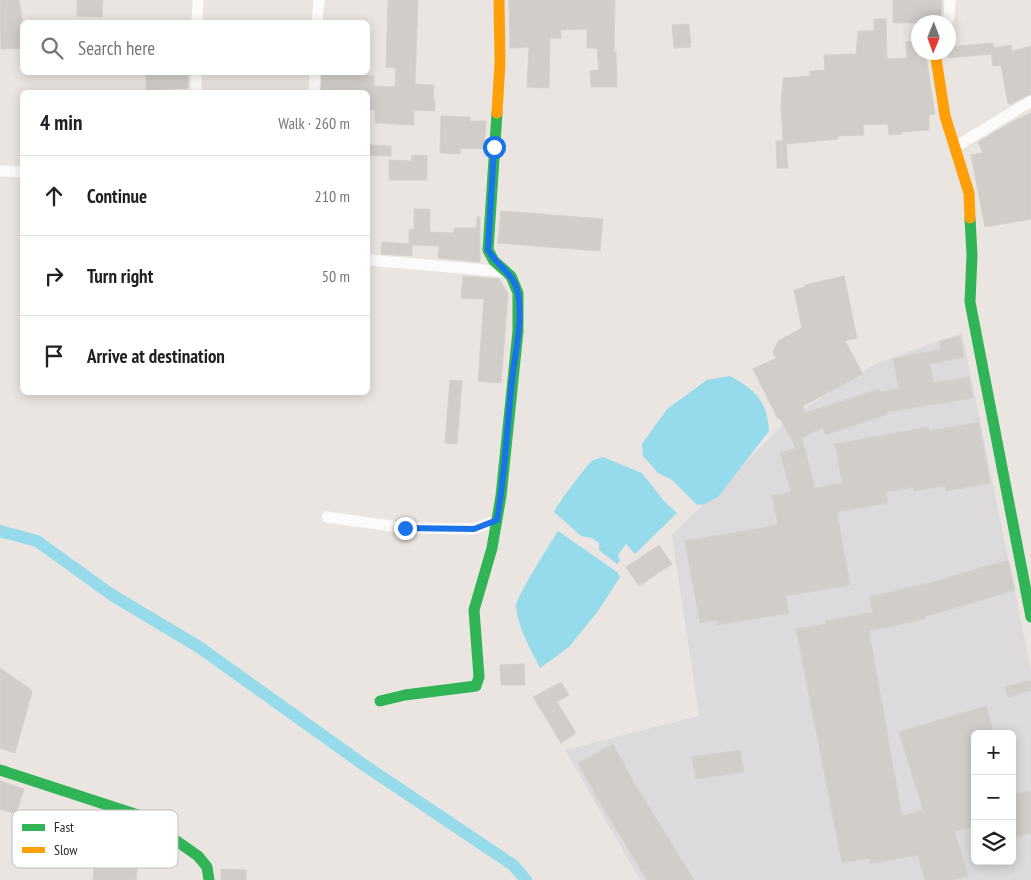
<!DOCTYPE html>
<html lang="en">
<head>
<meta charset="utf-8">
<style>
	body { margin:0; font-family:"PT Sans Narrow",sans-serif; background:#f2f2f2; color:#202124 }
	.controls { position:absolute; right:15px; bottom:15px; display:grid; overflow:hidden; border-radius:8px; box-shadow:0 2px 12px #0003 }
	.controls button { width:45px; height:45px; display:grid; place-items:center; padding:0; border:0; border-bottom:1px solid #e0e0e0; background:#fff; color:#202124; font:25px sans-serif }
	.compass { position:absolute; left:911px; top:15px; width:45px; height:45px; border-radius:50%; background:#fff; box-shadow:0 2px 12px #0003; rotate:181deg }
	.stop { position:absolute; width:15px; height:15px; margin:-11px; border:4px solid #1a73e8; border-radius:50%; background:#fff }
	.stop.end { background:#1a73e8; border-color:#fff; box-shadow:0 1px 5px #0008 }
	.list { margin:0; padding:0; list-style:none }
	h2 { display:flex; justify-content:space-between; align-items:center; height:65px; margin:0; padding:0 20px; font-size:21px }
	h2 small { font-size:16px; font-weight:400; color:#757577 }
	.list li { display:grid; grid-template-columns:32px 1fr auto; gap:15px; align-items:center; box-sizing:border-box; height:80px; padding:0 20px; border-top:1px solid #e0e0e0 }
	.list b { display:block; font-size:19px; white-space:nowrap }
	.list em { font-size:16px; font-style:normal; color:#757577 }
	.icon { flex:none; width:28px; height:28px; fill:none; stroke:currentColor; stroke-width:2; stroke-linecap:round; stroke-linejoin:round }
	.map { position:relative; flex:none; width:1031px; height:880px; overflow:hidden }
	.search { position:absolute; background:#fff; box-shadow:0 2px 12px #0003; left:20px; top:20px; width:350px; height:55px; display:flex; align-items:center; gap:12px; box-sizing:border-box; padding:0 18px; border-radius:8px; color:#757577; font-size:19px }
	.panel { position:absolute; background:#fff; box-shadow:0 2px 12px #0003; left:20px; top:90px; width:350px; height:305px; border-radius:8px }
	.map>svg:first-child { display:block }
</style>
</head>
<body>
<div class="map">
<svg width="1031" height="880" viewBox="0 0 1031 880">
	<rect width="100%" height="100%" fill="#eae5e0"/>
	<path fill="#dddadc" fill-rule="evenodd" d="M962 333 1031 670V880H640L565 750 699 716 672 535 791 417 877 363ZM975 734H1012V861H975Z"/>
	<g fill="#95dbeb">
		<path d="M730 376C756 390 767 401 769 431L718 497 705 504 697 505 672 480 658 473 643 456 642 444 667 409 707 380Z"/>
		<path d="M603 457 642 473 664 501 677 513 635 554 626 544 618 555 620 560 617 564 599 550V543L592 538 581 536 554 512C556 506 587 465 592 461 595 459 599 458 603 457Z"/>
		<path d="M558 531 617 572 620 577 598 611 569 647 540 668C531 650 518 628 516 607 515 598 551 543 558 531Z"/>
	</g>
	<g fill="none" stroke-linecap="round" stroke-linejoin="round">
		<path stroke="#95dbeb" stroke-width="12" d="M0 531 37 541 112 595 199 647 364 765 513 865 526 880"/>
	</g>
	<g fill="#d1ceca" stroke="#d5d1cd">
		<path d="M0 0H19L22 19V48L1 49Z"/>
		<path d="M77 0H103L102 17 77 16Z"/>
		<path d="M388 0H418L415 84 434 85 433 99H435V111L414 110V125L375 123V110L368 109V92H321L322 72 361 73V75L374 76V86L395 87 396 68 386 67Z"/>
		<path d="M509 0H615L614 52H616L617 87H591L590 71 599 70 597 48H587V29L561 30V38H550L549 88 527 87 529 47 510 48Z"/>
		<path d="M893 0H942L940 22 893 23Z"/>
		<path d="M874 19H886L887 59 907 58 906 42 918 41V57H926L935 114 929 115V130L902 132V134L889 135 888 124 863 125 864 135 838 136V139L786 144 788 168H777L776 141H783L781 107 783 78 810 76V71L825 70 824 55 856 54 858 31H874Z"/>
		<path d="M689 24 691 47 674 48 672 25Z"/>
		<path d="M993 43 994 48 1011 45 1012 51 1031 46V94L1013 103 1008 104 1001 65 993 66 991 54 948 58V47Z"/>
		<path d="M146 72H188V88L146 90Z"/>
		<path d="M1031 113V219L985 227 971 155 983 153 978 142 1013 121Z"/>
		<path d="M441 116 470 117V121H486L484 149 460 148V154L440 153Z"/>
		<path d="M368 145 391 146V156L368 155Z"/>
		<path d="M412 155 427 156V180H389V160L411 161Z"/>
		<path d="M414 209H430V232L454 233V228H476L477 217H480V262L438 258 439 246 412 245V256L381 254 382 242 409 244V229H414Z"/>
		<path d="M501 211 603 219 600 251 498 243Z"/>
		<path d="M463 276 499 279 508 294 501 383 478 381 484 299 461 298Z"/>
		<path d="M844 276 857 338 845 341 863 374 803 406 805 413 879 389 880 392 899 389 893 359 941 349 939 341 960 336 964 357 930 364 934 383 969 377 973 398 887 412 888 414 825 435 823 427 802 438 815 488 842 483 835 444 929 427V431L979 422 990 483 946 491 945 486 914 491 913 487 886 492 888 503 837 512 850 585 786 596 789 613 718 625 717 620 700 623 685 541 778 525 772 496 791 492 780 453 796 448 780 418 778 419 753 369 776 358 773 352 778 341 802 328 794 290 805 287V285Z"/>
		<path d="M450 380 462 381 457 444 445 443Z"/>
		<path d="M659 545 672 564 639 586 626 567Z"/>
		<path d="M1008 560 1015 590 924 617 925 619 869 631 902 816 923 810 899 732 986 706 994 734H975V826L955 832 968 876 952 880H925L918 855 870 864 869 858 842 863 796 629 826 624 825 621 873 612 869 597 930 583Z"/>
		<path d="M524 664 525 685H501L500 665Z"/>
		<path d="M0 668 29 688 32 692 15 753 0 748Z"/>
		<path d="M1031 680V690L1008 697 1005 687Z"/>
		<path d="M561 682 569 695 557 702 576 733 561 743 533 697Z"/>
		<path d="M613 744 633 781 694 880H647L602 806 578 763Z"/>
		<path d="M740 750 744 772 696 779 692 757Z"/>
		<path d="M0 781 24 789 16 814 0 809Z"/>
		<path d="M1031 791V833L1012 839V795Z"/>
		<path d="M98 823 139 827 143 829 136 880H93Z"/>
		<path d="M221 869 246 870V880H221Z"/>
	</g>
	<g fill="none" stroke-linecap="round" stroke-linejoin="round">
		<g stroke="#fcfbfa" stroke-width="11">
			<path d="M197 22 198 0"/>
			<path d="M317 22 319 0"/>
			<path d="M947 22 949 17 950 0"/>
			<path d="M196 92V72"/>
			<path d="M314 92 315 72"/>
			<path d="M955 147 1031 101"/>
			<path d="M0 171 22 172"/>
			<path d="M368 260 508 272"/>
			<path d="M327 517 405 528 474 529 497 520"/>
		</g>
		<g stroke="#30b455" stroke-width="11">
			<path d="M970 218 972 255 970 302 1031 617"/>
			<path d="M380 701 405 695 476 686 479 677 474 610 492 548 501 496 518 331V293L511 276 494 261 488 250 497 113"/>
			<path d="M0 770 141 816 198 856 207 867 209 880"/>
		</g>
		<g stroke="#ff9f0a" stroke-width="11">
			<path d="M935 52 945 116 969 193 970 218"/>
			<path d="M497 113 500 62 499 0"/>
		</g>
	</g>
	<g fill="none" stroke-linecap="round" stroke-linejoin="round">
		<path stroke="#1a73e8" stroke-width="6" d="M405 528 474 529 497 520C505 474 507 427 512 380 515 353 523 320 518 293 514 273 497 266 488 250L494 147"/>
	</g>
	<rect x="12" y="810" width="166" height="58" rx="8" fill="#fff" stroke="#bfbfbf" stroke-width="1"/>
	<rect x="22" y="824" width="23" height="7" fill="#30b455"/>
	<rect x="22" y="847" width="23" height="6" fill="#ff9f0a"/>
	<g font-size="14" fill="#2b2b2b">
		<text x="54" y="832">Fast</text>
		<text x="54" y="855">Slow</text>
	</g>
</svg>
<div class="controls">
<button>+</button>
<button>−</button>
<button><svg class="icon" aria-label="layers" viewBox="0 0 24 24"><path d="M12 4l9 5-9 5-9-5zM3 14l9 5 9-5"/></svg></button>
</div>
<svg class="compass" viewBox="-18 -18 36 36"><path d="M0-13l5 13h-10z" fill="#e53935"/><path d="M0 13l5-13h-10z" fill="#757577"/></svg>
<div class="stop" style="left:494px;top:147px"></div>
<div class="stop end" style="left:405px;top:528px"></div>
<div class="search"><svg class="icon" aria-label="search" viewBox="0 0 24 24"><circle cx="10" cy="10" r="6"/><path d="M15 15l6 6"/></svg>Search here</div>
<section class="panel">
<h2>4 min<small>Walk · 260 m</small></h2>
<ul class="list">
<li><svg class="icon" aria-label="ahead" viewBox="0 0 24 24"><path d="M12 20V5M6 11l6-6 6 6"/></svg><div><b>Continue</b></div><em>210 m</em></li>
<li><svg class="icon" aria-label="right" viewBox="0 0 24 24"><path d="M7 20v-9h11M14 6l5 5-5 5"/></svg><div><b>Turn right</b></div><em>50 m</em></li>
<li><svg class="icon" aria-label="arrive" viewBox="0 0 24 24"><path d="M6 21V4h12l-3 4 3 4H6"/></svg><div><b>Arrive at destination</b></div></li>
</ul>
</section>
</div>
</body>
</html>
